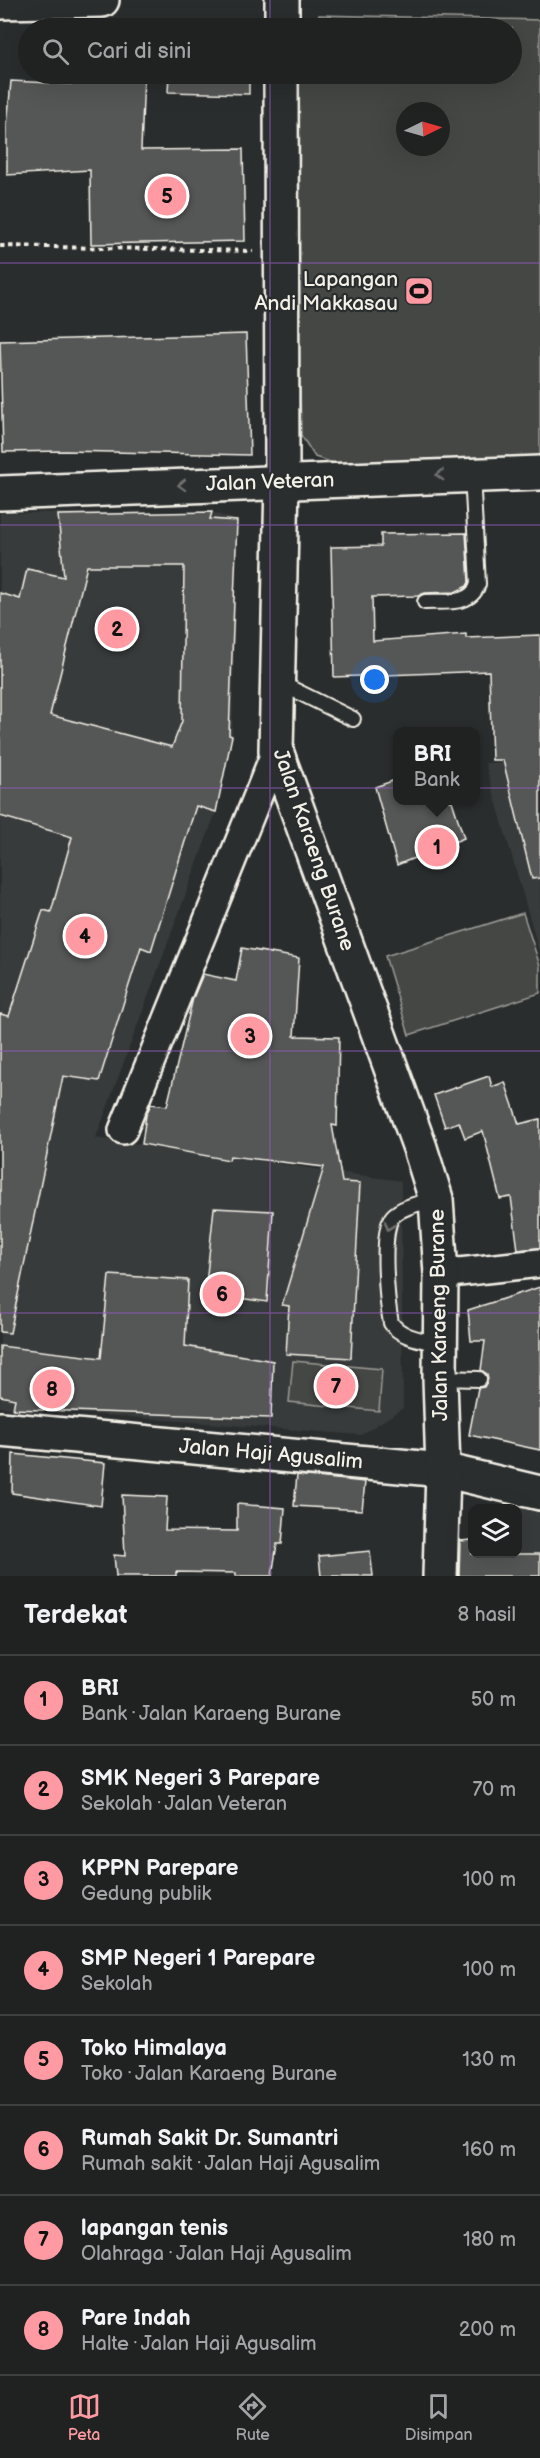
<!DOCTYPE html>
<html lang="id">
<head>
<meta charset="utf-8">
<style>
	body { margin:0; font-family:"Balsamiq Sans",sans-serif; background:#282a2a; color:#f1f3f6 }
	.controls { position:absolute; right:18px; bottom:18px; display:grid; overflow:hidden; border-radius:12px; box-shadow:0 6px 24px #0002 }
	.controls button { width:54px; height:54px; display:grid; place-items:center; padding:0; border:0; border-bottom:2px solid #3d3f40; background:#202222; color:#f1f3f6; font:30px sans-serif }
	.compass { position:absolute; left:396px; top:102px; width:54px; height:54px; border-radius:50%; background:#202222; box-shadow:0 6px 24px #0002; rotate:85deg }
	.you { position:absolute; left:375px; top:680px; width:21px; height:21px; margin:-15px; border:4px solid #fff; border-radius:50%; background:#1a73e8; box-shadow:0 0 0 9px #1a73e833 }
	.badge { display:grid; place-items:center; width:39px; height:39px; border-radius:50%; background:#ff9aa2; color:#111; font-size:20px; font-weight:700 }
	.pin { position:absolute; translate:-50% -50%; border:3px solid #fff; box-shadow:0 2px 6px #0006 }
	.popup { position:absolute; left:393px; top:727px; width:87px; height:78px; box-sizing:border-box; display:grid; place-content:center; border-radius:12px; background:#202222; filter:drop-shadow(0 2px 4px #0005); font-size:20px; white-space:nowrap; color:#a2a4a5 }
	.popup b { font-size:22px; color:#f1f3f6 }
	.popup::after { content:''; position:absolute; left:50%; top:100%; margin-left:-12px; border:12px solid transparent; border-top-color:#202222 }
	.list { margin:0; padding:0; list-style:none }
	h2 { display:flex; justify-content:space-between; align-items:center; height:78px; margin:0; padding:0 24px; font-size:26px }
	h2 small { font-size:20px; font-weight:400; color:#a2a4a5 }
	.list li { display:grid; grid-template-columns:39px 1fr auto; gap:18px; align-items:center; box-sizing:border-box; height:90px; padding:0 24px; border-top:2px solid #3d3f40 }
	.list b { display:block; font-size:22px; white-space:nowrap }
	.list p { margin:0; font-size:20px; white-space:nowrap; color:#a2a4a5 }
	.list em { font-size:20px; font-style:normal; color:#a2a4a5 }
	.icon { flex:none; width:33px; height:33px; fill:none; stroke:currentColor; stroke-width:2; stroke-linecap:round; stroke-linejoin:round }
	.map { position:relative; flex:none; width:540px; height:1576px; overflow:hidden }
	.search { position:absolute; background:#202222; box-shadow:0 6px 24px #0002; left:18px; right:18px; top:18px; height:66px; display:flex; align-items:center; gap:15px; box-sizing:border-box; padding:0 21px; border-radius:33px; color:#a2a4a5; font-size:22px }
	.sheet { height:798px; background:#202222 }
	nav { display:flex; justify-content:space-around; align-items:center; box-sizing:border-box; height:84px; border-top:2px solid #3d3f40; background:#202222; font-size:16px; color:#a2a4a5 }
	nav a { display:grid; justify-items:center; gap:3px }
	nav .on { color:#ff9aa2 }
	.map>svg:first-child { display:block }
</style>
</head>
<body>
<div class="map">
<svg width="540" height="1576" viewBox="0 0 540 1576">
	<rect width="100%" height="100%" fill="#2a2d2e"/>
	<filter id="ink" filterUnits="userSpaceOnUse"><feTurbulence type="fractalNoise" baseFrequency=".0167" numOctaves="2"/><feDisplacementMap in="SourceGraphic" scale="12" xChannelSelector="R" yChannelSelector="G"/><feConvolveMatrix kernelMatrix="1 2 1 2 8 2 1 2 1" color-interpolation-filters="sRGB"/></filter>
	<g filter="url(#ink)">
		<g fill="#373a3a">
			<path d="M212 512 237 521 232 736 216 812 96 1138 401 1181 403 1408 361 1435 0 1407V513Z"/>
			<path d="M540 762V954L485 763Z"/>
			<path d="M514 1506 540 1511V1576H507L509 1554H518V1508H513Z"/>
		</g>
		<g fill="#444645" stroke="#9c9c96" stroke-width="1.5" fill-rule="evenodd">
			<path d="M319 15 540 20V462L346 467 315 457 301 435 294 74H512V28H309ZM405 111H441V147H405Z"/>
			<path d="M523 913 540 966V993L409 1035 385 956Z"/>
			<path d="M293 1361 382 1369 379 1411 289 1402Z"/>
		</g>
		<g fill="#555756" stroke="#f4f1e8" stroke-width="1.5" fill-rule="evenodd">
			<path d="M73 74H144L141 150 243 149 245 241 91 244 90 170 7 175V127L11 81 72 84Z"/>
			<path d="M169 74H249V94L168 92Z"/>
			<path d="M246 334 250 455 65 451 3 452 0 341Z"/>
			<path d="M212 512 210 519 237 521 229 735 232 736 216 812 196 806 151 951 141 947 99 1081 63 1076 10 1333 0 1332V1014L9 1016 43 910 51 912 72 837 0 816V593L20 599 27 569 64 577 58 515ZM87 566H184L182 721 172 747 50 715Z"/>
			<path d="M466 533 469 582 467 586 455 592 425 593 418 596 372 597 373 641 466 634V638L540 635V878L532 879 503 760H492L489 671 334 677 331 547 381 546V534Z"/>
			<path d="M398 779V801H452L464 838 397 865 375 787Z"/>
			<path d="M242 948 299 958 294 1036 339 1037 337 1126 332 1125 342 1182 360 1183 351 1358 286 1354 289 1306 282 1305 324 1167 230 1156 229 1160 142 1144 146 1115 151 1104 167 1106 193 998 203 974 236 981Z"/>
			<path d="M489 1076 492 1087 505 1082 519 1124 540 1119V1248L518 1250 511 1197 500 1199 483 1131 465 1138 459 1122 445 1127 434 1095Z"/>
			<path d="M214 1208 273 1211 267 1302 205 1293Z"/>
			<path d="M109 1275 188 1280 185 1346 273 1361 271 1418 13 1409 15 1399 0 1396V1346L101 1358Z"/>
			<path d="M540 1287V1450L469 1435 478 1388 484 1387 488 1379 487 1374 481 1370 485 1341H471L468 1310Z"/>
			<path d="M13 1454 105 1463 101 1506 12 1493Z"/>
			<path d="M297 1475 365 1482 362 1510 294 1506Z"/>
			<path d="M122 1495 167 1497 165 1530 237 1531V1504L285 1508 282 1544H277L272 1576H236V1573L176 1572V1576H116L114 1555 125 1556Z"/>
			<path d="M472 1540V1554H540V1576H459L460 1541Z"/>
			<path d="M370 1551 373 1576H321L319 1556Z"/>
		</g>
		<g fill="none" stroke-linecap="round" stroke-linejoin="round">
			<g stroke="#f4f1e8" stroke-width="18">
				<g id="lane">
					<path d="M425 602C445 601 471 606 478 584L472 474"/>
					<path d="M278 682 353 719"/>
					<path d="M436 1199C422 1203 403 1206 393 1216 380 1230 387 1303 391 1323 401 1338 423 1340 440 1344"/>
					<path d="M440 1378 479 1379"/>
				</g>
			</g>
			<g stroke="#f4f1e8" stroke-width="32">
				<g id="street">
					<path d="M123 1130 276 751"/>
					<path d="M441 1274 540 1263"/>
				</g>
			</g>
			<g stroke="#f4f1e8" stroke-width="38">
				<g id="secondary">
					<path d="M0 493 540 473"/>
					<path d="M0 1429 443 1470 540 1493"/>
				</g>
			</g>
			<g stroke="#f4f1e8" stroke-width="38">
				<g id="highway">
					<path d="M0 2 102 0"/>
					<path d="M282 28V0"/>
					<path d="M281 74 282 481 276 751 420 1148 436 1199 441 1274 440 1378 443 1470 440 1576"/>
				</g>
			</g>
			<path stroke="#f4f1e8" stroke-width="4" stroke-dasharray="4.5 4.5" stroke-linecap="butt" d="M0 246 253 251"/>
			<use href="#lane" stroke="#2a2d2e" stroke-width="14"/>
			<use href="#street" stroke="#2a2d2e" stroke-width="27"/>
			<use href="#secondary" stroke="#2a2d2e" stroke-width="33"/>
			<use href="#highway" stroke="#2a2d2e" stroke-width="33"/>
		</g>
		<defs><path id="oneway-chevron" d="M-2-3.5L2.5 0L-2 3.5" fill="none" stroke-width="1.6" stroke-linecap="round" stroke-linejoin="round" transform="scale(1.5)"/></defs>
		<g stroke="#71726f">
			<use href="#oneway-chevron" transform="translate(440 475) rotate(178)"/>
			<use href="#oneway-chevron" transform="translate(182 485) rotate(178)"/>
			<use href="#oneway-chevron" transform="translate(389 1226) rotate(109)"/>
		</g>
	</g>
	<path fill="none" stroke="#995dc9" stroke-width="1.5" stroke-opacity="0.55" d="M270 0V28M270 74V1576M0 263H540M0 525H540M0 788H540M0 1051H540M0 1313H540"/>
	<defs>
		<g id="stadium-square" transform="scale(1.5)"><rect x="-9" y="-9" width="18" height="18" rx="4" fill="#ff9aa2" stroke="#2a2d2e"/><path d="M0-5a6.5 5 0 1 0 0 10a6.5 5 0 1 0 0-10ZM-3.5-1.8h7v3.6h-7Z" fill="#111"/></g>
	</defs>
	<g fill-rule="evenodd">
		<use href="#stadium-square" x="419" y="291"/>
	</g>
	<g text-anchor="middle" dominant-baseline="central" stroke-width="4.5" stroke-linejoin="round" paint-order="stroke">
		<g font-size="21" fill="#f4f1e8" stroke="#2a2d2e" text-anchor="end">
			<text x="398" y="279">Lapangan<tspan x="398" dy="24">Andi Makkasau</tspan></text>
		</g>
		<g font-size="21" fill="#f4f1e8" stroke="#2a2d2e">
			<text transform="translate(270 482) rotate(-2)">Jalan Veteran</text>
			<text transform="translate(314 850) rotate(71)">Jalan Karaeng Burane</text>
			<text transform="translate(439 1315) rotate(-91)">Jalan Karaeng Burane</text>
			<text transform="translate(271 1454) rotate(5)">Jalan Haji Agusalim</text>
		</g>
	</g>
</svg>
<div class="controls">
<button><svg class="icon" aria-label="layers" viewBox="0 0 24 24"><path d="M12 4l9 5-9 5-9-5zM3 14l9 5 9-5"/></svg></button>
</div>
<svg class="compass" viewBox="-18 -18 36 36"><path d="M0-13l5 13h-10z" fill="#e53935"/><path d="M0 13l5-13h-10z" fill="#a2a4a5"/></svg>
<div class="you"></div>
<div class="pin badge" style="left:437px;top:847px">1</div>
<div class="popup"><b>BRI</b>Bank</div>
<div class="pin badge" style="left:117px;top:629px">2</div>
<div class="pin badge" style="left:250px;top:1036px">3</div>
<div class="pin badge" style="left:85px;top:936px">4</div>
<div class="pin badge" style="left:167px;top:196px">5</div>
<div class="pin badge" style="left:222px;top:1294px">6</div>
<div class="pin badge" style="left:336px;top:1386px">7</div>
<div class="pin badge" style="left:52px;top:1389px">8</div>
<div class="search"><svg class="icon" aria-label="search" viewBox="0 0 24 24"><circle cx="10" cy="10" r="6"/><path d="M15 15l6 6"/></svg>Cari di sini</div>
</div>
<section class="sheet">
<h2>Terdekat<small>8 hasil</small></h2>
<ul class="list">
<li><span class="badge">1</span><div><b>BRI</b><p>Bank · Jalan Karaeng Burane</p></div><em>50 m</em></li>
<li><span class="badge">2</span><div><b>SMK Negeri 3 Parepare</b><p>Sekolah · Jalan Veteran</p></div><em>70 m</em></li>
<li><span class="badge">3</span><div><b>KPPN Parepare</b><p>Gedung publik</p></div><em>100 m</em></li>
<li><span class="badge">4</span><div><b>SMP Negeri 1 Parepare</b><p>Sekolah</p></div><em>100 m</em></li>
<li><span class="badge">5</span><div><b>Toko Himalaya</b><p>Toko · Jalan Karaeng Burane</p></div><em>130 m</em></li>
<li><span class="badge">6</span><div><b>Rumah Sakit Dr. Sumantri</b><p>Rumah sakit · Jalan Haji Agusalim</p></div><em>160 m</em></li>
<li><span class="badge">7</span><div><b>lapangan tenis</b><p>Olahraga · Jalan Haji Agusalim</p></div><em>180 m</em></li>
<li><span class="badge">8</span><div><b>Pare Indah</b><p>Halte · Jalan Haji Agusalim</p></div><em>200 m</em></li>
</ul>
</section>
<nav>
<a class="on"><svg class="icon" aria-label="map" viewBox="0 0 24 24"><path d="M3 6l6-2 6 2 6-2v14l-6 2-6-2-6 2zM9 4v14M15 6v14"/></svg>Peta</a>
<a><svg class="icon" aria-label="directions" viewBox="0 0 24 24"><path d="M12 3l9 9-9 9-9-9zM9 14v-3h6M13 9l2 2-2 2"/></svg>Rute</a>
<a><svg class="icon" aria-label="saved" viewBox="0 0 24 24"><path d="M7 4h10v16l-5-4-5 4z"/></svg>Disimpan</a>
</nav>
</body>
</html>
